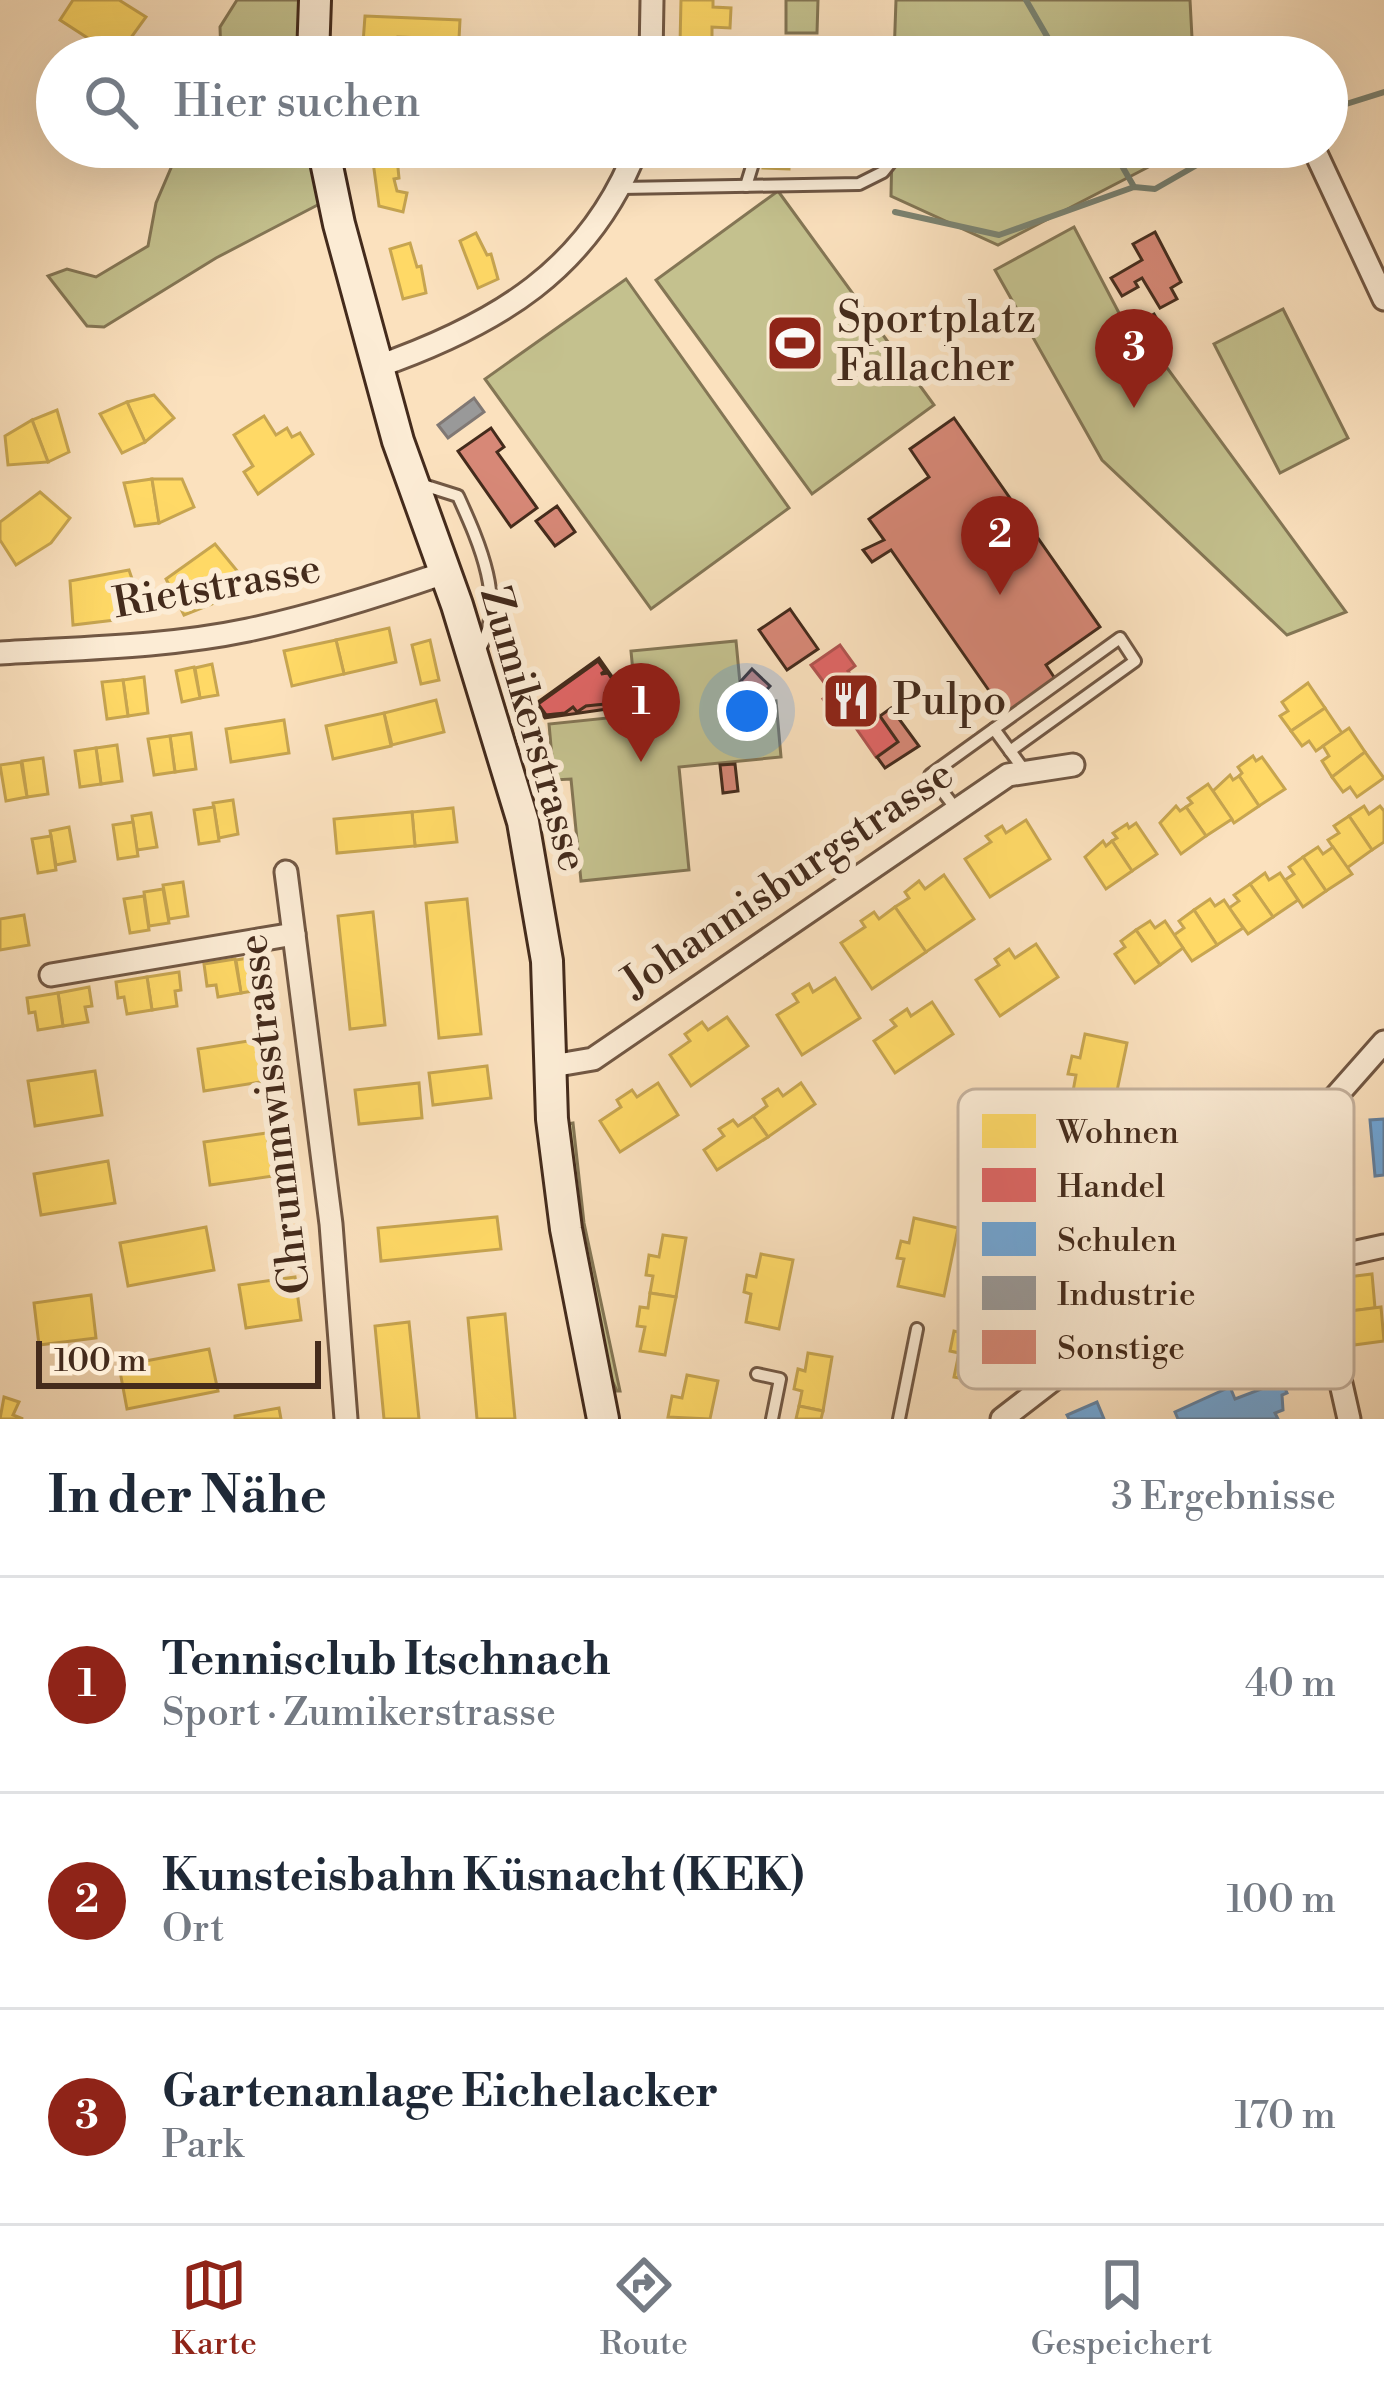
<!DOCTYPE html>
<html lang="de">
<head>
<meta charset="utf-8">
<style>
	body { margin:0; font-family:"Libre Bodoni",serif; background:#f6f6f7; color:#1f2937 }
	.scale { position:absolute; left:36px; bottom:30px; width:285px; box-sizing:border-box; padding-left:12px; border:6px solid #442b1c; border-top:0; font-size:33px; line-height:42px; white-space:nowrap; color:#442b1c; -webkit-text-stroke:9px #fcecd5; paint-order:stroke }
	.you { position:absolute; left:747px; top:711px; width:42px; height:42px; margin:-30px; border:9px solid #fff; border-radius:50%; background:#1a73e8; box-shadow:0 0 0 18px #1a73e833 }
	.badge { display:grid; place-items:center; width:78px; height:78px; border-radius:50%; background:#8f2418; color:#fff; font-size:39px; font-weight:700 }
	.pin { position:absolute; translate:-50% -99px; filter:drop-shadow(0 3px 6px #0008) }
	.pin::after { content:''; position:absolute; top:63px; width:42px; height:36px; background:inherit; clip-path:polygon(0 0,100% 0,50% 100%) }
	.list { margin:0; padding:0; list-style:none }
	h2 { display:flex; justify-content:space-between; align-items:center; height:156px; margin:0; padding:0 48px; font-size:51px }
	h2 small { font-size:39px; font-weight:400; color:#747a83 }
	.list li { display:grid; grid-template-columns:78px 1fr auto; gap:36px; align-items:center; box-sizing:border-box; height:216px; padding:0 48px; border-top:3px solid #e0e1e3 }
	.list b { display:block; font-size:45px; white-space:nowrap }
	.list p { margin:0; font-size:39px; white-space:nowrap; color:#747a83 }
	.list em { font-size:39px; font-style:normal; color:#747a83 }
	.icon { flex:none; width:66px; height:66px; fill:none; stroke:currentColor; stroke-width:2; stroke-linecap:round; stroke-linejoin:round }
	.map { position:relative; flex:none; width:1384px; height:1419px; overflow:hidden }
	.search { position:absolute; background:#fff; box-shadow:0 12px 48px #0002; left:36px; right:36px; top:36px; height:132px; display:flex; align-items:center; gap:30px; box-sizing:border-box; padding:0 42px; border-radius:66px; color:#747a83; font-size:45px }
	.sheet { height:804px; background:#fff }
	nav { display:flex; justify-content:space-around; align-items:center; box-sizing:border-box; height:168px; border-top:3px solid #e0e1e3; background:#fff; font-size:33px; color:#747a83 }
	nav a { display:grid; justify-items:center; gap:6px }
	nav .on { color:#8f2418 }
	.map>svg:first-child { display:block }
</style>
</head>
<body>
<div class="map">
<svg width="1384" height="1419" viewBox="0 0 1384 1419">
	<rect width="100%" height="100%" fill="#fbe1be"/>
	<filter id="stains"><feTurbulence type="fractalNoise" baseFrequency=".00167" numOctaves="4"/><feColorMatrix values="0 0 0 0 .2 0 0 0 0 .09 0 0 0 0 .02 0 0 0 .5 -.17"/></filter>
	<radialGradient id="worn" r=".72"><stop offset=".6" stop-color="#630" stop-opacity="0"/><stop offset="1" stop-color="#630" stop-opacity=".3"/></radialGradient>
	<g fill="#c4c18e" stroke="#847655" stroke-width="3">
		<path d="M237 0H315L313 57H221L220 27Z"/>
		<path d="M786 0H818L817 33H786Z"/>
		<path d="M896 0H1190L1193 57H894Z"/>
		<path d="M180 147H323L331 198 216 258 104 327 87 326 48 276 67 269 96 277 148 246 156 203Z"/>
		<path d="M892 147H1187L998 245 891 196Z"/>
		<path d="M778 191 934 405 812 494 656 280Z"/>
		<path d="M1074 227 1141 355 1154 350 1346 612 1287 635 1102 460 995 270Z"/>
		<path d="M626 279 789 508 651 609 485 379Z"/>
		<path d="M1283 309 1348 438 1280 473 1214 344Z"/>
		<path d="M736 641 742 704 776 701 781 757 679 767 689 870 581 881 571 779 554 780 549 724 637 715 631 651Z"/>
		<path d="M573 1123 584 1223 620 1391H617L608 1372 578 1219 567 1124Z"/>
	</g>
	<g fill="#ffd966" stroke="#c7a550" stroke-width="3">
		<path d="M73 0H119L146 17 117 57 60 20Z"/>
		<path d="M681 0H713V7L731 8 730 28 712 27V40H704V44H680Z"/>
		<path d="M365 16 460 20 459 39 398 37V57H362Z"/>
		<path d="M371 147H411L398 168 399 178 394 179 397 191 407 193 403 212 379 206Z"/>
		<path d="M769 147H790L789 169 763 168 764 150Z"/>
		<path d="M476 233 487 255 491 254 498 279 478 288 460 241Z"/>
		<path d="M410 243 417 267 421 266 426 293 403 299 390 249Z"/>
		<path d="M154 395 174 418 145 442 127 402Z"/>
		<path d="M127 402 145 442 122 453 100 414Z"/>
		<path d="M57 410 69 452 48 462 32 420Z"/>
		<path d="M264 416 276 435 287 428 292 437 300 433 313 454 258 494 244 472 253 466 234 435Z"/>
		<path d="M32 420 48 462 8 465 5 436Z"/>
		<path d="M152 479 159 523 135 526 124 483Z"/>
		<path d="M152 479H182L194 507 159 523Z"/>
		<path d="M40 492 70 518 51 543 16 565 0 540V522Z"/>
		<path d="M215 544 243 578 212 604 184 615 166 579Z"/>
		<path d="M129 570 142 608 115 620 73 625 70 581Z"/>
		<path d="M389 628 396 662 344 674 336 640Z"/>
		<path d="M336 640 344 674 292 686 284 651Z"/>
		<path d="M430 640 439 680 421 684 412 645Z"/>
		<path d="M212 664 218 695 200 698 195 668Z"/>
		<path d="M194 667 200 698 182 702 176 671Z"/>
		<path d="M144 677 148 713 128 716 123 680Z"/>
		<path d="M123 680 128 716 107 719 102 682Z"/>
		<path d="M1308 683 1325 708 1291 731 1280 716 1288 711 1282 702Z"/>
		<path d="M436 700 444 732 392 745 384 713Z"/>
		<path d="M1325 708 1342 733 1316 751 1309 741 1302 746 1291 731Z"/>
		<path d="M384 713 391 746 333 759 326 726Z"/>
		<path d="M284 720 289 753 231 762 226 729Z"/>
		<path d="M1349 728 1365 752 1332 777 1322 761 1329 756 1323 746Z"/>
		<path d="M191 733 196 769 175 772 170 736Z"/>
		<path d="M170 736 175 772 154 775 148 739Z"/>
		<path d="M117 745 122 781 101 784 96 748Z"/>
		<path d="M96 748 101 784 80 787 75 751Z"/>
		<path d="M1365 752 1384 778 1357 797 1350 787 1343 792 1332 777Z"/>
		<path d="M1253 756 1256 761 1262 757 1285 789 1259 806 1239 776 1242 773 1238 767Z"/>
		<path d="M43 758 48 794 27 797 22 761Z"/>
		<path d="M21 762 27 797 6 801 0 765Z"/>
		<path d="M1230 775 1233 780 1239 776 1259 806 1234 823 1213 791Z"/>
		<path d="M1208 784 1232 819 1206 836 1186 807 1192 803 1188 798Z"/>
		<path d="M233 800 238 834 219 838 213 803Z"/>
		<path d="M1176 806 1180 811 1186 807 1206 836 1181 854 1160 823Z"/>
		<path d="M1364 806 1369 814 1380 806 1384 811V842L1372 850 1349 816Z"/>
		<path d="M214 807 219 841 199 844 194 810Z"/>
		<path d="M453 808 457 842 415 846 412 812Z"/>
		<path d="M412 812 415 846 337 853 334 819Z"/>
		<path d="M151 813 157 847 137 850 132 816Z"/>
		<path d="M1349 816 1372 850 1347 868 1328 840 1339 833 1334 826Z"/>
		<path d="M1026 820 1050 859 990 897 965 859 991 842 986 836 1002 826 1006 833Z"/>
		<path d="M133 822 138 856 118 859 113 825Z"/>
		<path d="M1136 823 1157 854 1132 871 1112 841 1117 838 1113 833 1127 824 1129 828Z"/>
		<path d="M69 827 75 861 56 865 50 831Z"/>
		<path d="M51 836 56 870 38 873 32 839Z"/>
		<path d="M1103 841 1106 846 1112 841 1132 871 1106 889 1085 857Z"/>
		<path d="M1318 847 1323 854 1333 847 1352 874 1326 891 1303 857Z"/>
		<path d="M1303 857 1326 891 1303 907 1285 880 1294 874 1289 867Z"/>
		<path d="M1265 873 1269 880 1280 873 1298 900 1273 917 1250 884Z"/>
		<path d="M944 875 974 919 926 952 895 907 909 898 905 892 919 881 925 889Z"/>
		<path d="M183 882 188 916 169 919 163 885Z"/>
		<path d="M1250 884 1273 917 1248 934 1229 908 1239 901 1234 895Z"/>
		<path d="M163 889 169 923 149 926 144 892Z"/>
		<path d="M144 896 149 930 130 933 124 899Z"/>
		<path d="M467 899 481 1034 439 1038 426 903Z"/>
		<path d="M1210 899 1215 906 1224 900 1243 928 1217 945 1194 910Z"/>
		<path d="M895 907 926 952 872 989 841 943 865 927 861 921 874 912 879 919Z"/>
		<path d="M1194 910 1217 945 1192 961 1174 935 1184 928 1179 921Z"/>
		<path d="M373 912 385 1025 350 1029 338 916Z"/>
		<path d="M24 915 29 945 0 950V919Z"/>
		<path d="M1150 921 1155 928 1165 921 1183 948 1160 965 1136 930Z"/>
		<path d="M1136 930 1160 965 1135 983 1115 954 1125 947 1121 941Z"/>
		<path d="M1036 944 1058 977 1000 1016 976 980 999 965 995 959 1009 949 1015 958Z"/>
		<path d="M267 955 270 973 263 974 266 989 241 993 236 960Z"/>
		<path d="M235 959 241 993 218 997 216 985 207 986 204 964Z"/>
		<path d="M179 972 181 990 175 991 177 1006 152 1010 147 977Z"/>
		<path d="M147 977 152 1010 127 1014 124 997 118 998 116 982Z"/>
		<path d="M835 978 860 1018 802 1055 777 1015 798 1002 793 994 809 984 813 992Z"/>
		<path d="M89 987 92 1006 85 1007 88 1022 63 1026 58 993Z"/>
		<path d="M58 993 63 1026 38 1030 35 1012 29 1013 27 998Z"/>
		<path d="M932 1002 953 1034 895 1073 874 1041 896 1026 891 1020 907 1009 911 1016Z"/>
		<path d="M727 1017 748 1046 691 1086 670 1055 690 1041 685 1034 702 1022 708 1030Z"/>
		<path d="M1085 1034 1127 1043 1113 1110 1071 1102 1076 1075 1068 1074 1072 1056 1080 1058Z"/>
		<path d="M267 1038 273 1080 204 1091 198 1049Z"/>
		<path d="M487 1066 491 1098 433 1105 429 1073Z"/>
		<path d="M95 1071 102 1115 35 1126 28 1081Z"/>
		<path d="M419 1083 422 1118 359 1124 355 1090Z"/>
		<path d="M658 1083 678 1115 620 1152 600 1121 621 1107 617 1100 632 1090 637 1097Z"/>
		<path d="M801 1083 815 1104 768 1137 753 1116 767 1106 763 1099 778 1089 783 1096Z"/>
		<path d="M753 1116 768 1137 717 1170 704 1150 724 1136 719 1129 733 1120 738 1126Z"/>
		<path d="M267 1133 273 1176 210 1185 204 1142Z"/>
		<path d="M108 1161 115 1203 41 1215 34 1174Z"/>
		<path d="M497 1217 501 1249 381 1261 378 1228Z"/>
		<path d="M914 1218 958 1228 944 1296 898 1286 904 1259 897 1258 901 1241 909 1243Z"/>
		<path d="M206 1227 214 1270 128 1286 120 1243Z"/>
		<path d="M663 1235 686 1238 676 1297 650 1293 653 1276 646 1275 649 1255 659 1257Z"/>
		<path d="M761 1254 793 1260 779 1329 746 1322 751 1294 744 1292 747 1275 756 1277Z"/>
		<path d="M1372 1274 1375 1308 1343 1312 1339 1278Z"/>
		<path d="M295 1277 301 1320 246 1328 239 1285Z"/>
		<path d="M650 1293 676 1297 665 1355 640 1351 645 1327 637 1326 640 1307 648 1308Z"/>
		<path d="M91 1295 96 1338 39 1345 34 1303Z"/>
		<path d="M1381 1307 1384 1341 1354 1345 1350 1311Z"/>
		<path d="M967 1308 1014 1318 1000 1386 954 1377 959 1353 950 1351 954 1331 962 1333Z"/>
		<path d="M505 1314 515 1419H477L468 1318Z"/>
		<path d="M409 1322 419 1419H384L375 1326Z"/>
		<path d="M209 1349 218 1391 127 1409 119 1366Z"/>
		<path d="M808 1353 832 1357 823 1411 799 1406 802 1391 794 1389 798 1369 805 1371Z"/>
		<path d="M687 1375 718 1381 710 1419 668 1417 672 1396 682 1398Z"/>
		<path d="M4 1397 19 1402 13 1415 23 1419H0Z"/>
		<path d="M799 1406 823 1411 821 1419H796Z"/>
		<path d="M279 1408 281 1419H235V1416Z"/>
	</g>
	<g fill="#e06666" stroke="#b15450" stroke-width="3">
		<path d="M840 645 855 666 848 671 898 742 876 757 844 711 835 717 823 699 832 693 811 665Z"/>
		<path d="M598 661 605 671 601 674 608 673 616 685 605 693 606 704 586 706 577 712 573 707 565 713 546 715 538 704Z"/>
	</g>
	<g fill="#6fa8dc" stroke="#6282a2" stroke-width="3">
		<path d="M1384 1119V1175L1375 1176 1370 1120Z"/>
		<path d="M1282 1381 1287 1393 1282 1395 1283 1410 1275 1413 1278 1419H1178L1175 1412 1230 1387 1235 1399Z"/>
		<path d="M1097 1402 1104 1419H1069L1067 1415Z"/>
	</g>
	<path fill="#999" stroke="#807874" stroke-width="3" d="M474 398 484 412 448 438 438 425Z"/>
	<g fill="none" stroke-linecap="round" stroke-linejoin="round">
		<g stroke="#7b8372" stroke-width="6">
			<path d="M1026 0 1059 57"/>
			<path d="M1327 110 1384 92"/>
			<path d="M1111 147 1133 185"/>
			<path d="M895 212 999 235 1134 187 1155 189 1223 150 1239 147"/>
		</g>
	</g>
	<g fill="#d78877" stroke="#442b1c" stroke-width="3" fill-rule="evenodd">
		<path d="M1155 232 1181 282 1171 288 1177 299 1160 308 1142 278 1135 282 1138 287 1122 296 1111 278 1142 260 1133 244Z"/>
		<path d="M1154 314 1162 328 1145 337 1138 324Z"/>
		<path d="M954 418 1100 627 1046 665 1056 680 1006 715 891 550 872 562 863 550 884 540 869 519 929 477 910 449Z"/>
		<path d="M491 428 504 447 497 452 537 508 511 527 458 451Z"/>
		<path d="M557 506 575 532 555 546 536 521Z"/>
		<path d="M790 609 818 649 787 670 759 630Z"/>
		<path d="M599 658 618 685 620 700 607 709 545 718 535 704ZM598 661 605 671 601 674 608 673 616 685 605 693 606 704 586 706 577 712 573 707 565 713 546 715 538 704Z"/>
		<path d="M752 669 770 686 758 699 741 681Z"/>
		<path d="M891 708 919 746 885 768 877 757 898 742 880 716Z"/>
		<path d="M735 764 738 791 723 793 720 765Z"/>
	</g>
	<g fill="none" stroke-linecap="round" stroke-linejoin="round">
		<g stroke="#725844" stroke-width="16">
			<g id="service">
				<path d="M766 57V52"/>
				<path d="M746 186 758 147"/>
				<path d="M621 188 859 184 883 172 899 152"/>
				<path d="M420 484 458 496C478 540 508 605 479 650"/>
				<path d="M994 729 1024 770"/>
				<path d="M956 809 930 775 1120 638 1135 661 1010 751"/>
				<path d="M1084 1216 1154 1321"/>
				<path d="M757 1374 780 1379 772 1419"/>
				<path d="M899 1419 917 1329"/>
			</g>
		</g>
		<g stroke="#725844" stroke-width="27">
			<g id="minor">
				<path d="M651 57 652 0"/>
				<path d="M1313 147 1384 299"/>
				<path d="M376 367C496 325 590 270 637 147"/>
				<path d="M0 653C82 648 167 647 248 630 315 616 380 595 444 573"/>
				<path d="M286 872 331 1224 346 1419"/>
				<path d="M51 975 294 934"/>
				<path d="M552 1066 593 1059 1008 775 1073 765"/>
				<path d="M1002 1419 1085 1355 1195 1300 1284 1268 1384 1246"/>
				<path d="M1349 1419 1335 1357 1298 1285 1284 1268 1283 1176 1292 1146 1384 1042"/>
			</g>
		</g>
		<g stroke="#442b1c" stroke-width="36">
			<g id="secondary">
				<path d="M313 57 315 0"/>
				<path d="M323 147 339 224 398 441 457 605 523 822 547 961 552 1119 566 1229 603 1419"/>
			</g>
		</g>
		<use href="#service" stroke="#fcecd5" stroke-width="10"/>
		<use href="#minor" stroke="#fcecd5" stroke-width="21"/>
		<use href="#secondary" stroke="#fcecd5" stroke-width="30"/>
	</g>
	<defs>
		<g id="stadium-square" transform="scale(3)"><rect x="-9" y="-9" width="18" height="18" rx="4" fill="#8f2418" stroke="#fcecd5"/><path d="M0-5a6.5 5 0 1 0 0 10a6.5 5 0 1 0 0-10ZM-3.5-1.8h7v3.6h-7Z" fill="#fff"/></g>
		<g id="restaurant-square" transform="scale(3)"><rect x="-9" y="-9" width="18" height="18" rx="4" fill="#8f2418" stroke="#fcecd5"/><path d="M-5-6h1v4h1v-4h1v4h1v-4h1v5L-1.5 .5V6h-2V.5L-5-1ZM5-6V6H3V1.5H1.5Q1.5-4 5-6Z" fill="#fff"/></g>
	</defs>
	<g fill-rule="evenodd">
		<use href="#stadium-square" x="795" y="343"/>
		<use href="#restaurant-square" x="851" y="701"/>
	</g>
	<g text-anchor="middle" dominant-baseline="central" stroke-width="12" stroke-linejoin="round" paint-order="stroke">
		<g font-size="42" fill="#442b1c" stroke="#fcecd5" text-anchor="start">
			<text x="837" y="319">Sportplatz<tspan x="837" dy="48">Fallacher</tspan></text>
			<text x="893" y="701">Pulpo</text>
		</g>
		<g font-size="42" fill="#442b1c" stroke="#fcecd5">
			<text transform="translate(217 587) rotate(-10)">Rietstrasse</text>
			<text transform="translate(533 729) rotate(74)">Zumikerstrasse</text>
			<text transform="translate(788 879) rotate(-34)">Johannisburgstrasse</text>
			<text transform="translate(275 1114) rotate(-97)">Chrummwisstrasse</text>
		</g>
	</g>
	<rect x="958" y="1089" width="396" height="300" rx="18" fill="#fcecd5" stroke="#c5b29e" stroke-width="3"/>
	<rect x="982" y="1114" width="54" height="34" fill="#ffd966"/>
	<rect x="982" y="1168" width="54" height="34" fill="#e06666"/>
	<rect x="982" y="1222" width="54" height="34" fill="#6fa8dc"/>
	<rect x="982" y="1276" width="54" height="34" fill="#999"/>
	<rect x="982" y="1330" width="54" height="34" fill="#d78877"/>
	<g font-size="33" fill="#442b1c">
		<text x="1057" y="1143">Wohnen</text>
		<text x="1057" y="1197">Handel</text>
		<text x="1057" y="1251">Schulen</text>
		<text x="1057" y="1305">Industrie</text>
		<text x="1057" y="1359">Sonstige</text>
	</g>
	<rect width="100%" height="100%" filter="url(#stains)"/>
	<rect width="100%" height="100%" fill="url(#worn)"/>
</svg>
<div class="scale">100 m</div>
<div class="you"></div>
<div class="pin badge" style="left:641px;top:762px">1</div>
<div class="pin badge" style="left:1000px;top:595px">2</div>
<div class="pin badge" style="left:1134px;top:408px">3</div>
<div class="search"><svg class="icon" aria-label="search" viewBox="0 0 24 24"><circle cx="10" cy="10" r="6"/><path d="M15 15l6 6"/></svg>Hier suchen</div>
</div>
<section class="sheet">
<h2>In der Nähe<small>3 Ergebnisse</small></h2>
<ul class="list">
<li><span class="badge">1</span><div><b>Tennisclub Itschnach</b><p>Sport · Zumikerstrasse</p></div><em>40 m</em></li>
<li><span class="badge">2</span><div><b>Kunsteisbahn Küsnacht (KEK)</b><p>Ort</p></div><em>100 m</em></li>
<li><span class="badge">3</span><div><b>Gartenanlage Eichelacker</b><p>Park</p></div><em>170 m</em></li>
</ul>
</section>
<nav>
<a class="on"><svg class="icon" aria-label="map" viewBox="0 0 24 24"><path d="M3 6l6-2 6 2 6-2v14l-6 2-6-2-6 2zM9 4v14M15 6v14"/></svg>Karte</a>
<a><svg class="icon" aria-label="directions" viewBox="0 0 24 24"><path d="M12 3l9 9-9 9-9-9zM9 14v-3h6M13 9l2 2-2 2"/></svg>Route</a>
<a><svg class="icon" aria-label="saved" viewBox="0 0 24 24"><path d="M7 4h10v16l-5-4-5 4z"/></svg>Gespeichert</a>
</nav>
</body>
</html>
